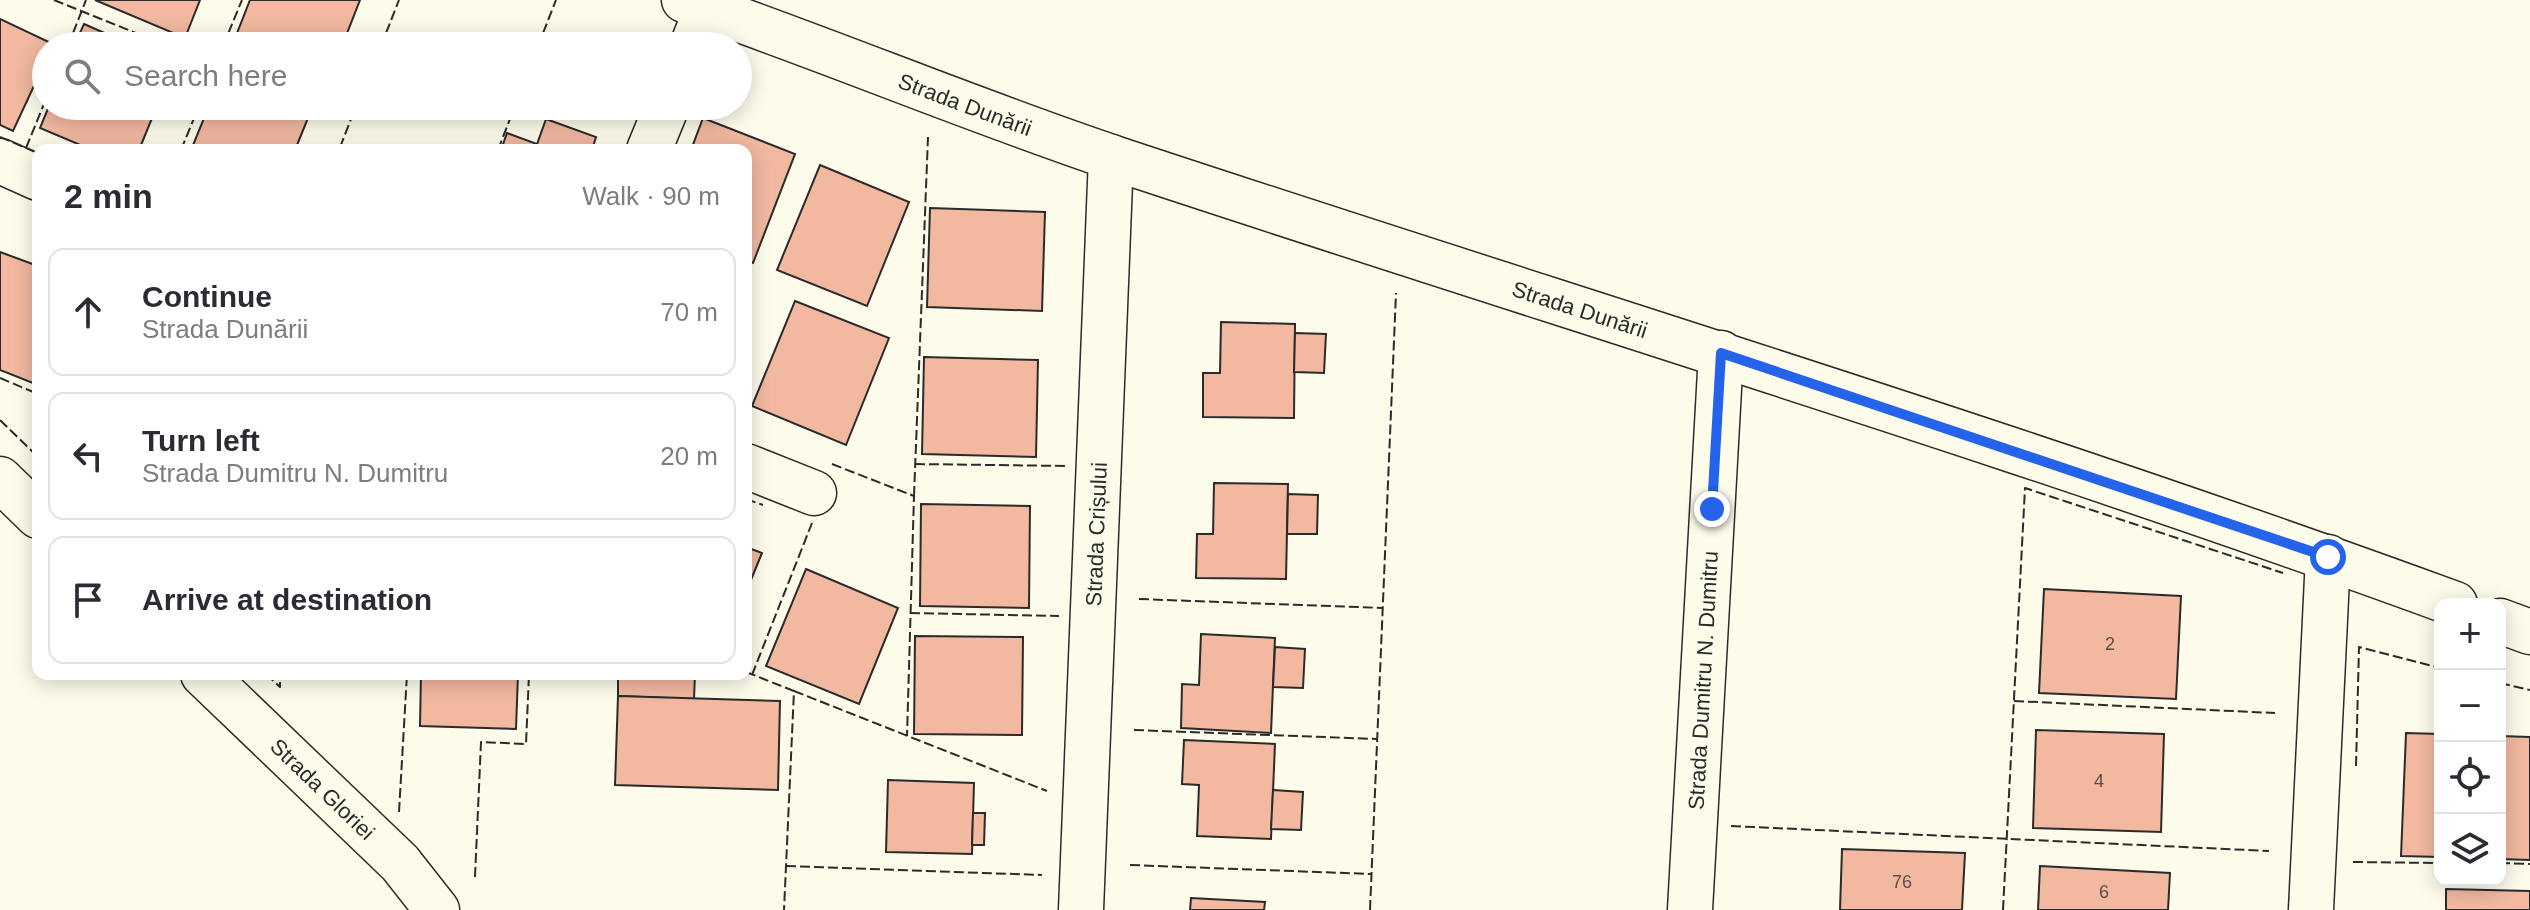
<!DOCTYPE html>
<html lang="en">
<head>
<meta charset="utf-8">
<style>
	body { margin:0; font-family:Helvetica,sans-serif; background:#f7f7f7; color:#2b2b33 }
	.controls { position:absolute; right:24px; bottom:24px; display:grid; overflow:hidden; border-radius:16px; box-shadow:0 4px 20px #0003 }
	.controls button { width:72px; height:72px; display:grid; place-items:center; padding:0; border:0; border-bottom:2px solid #e1e1e2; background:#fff; color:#2b2b33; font:40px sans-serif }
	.stop { position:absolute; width:24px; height:24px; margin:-18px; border:6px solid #2563eb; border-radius:50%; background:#fff }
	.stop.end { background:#2563eb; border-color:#fff; box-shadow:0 2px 8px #0008 }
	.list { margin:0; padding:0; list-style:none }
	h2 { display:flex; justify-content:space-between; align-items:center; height:104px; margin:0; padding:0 32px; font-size:34px }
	h2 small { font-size:26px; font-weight:400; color:#7c7c81 }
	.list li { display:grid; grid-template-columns:52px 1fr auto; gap:24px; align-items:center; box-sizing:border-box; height:128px; margin:0 16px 16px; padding:0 16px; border:2px solid #e1e1e2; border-radius:16px }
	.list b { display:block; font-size:30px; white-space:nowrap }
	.list p { margin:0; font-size:26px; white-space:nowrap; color:#7c7c81 }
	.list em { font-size:26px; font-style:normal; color:#7c7c81 }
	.icon { flex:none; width:44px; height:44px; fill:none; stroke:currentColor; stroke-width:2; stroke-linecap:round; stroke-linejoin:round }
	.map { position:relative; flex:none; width:2530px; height:910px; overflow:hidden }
	.search { position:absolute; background:#fff; box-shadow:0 4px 20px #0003; left:32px; top:32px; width:720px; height:88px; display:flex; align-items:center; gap:20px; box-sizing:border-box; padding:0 28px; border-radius:44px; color:#7c7c81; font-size:30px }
	.panel { position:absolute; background:#fff; box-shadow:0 4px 20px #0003; left:32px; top:144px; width:720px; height:536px; border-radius:16px }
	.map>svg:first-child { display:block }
</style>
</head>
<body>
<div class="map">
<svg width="2530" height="910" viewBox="0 0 2530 910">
	<rect width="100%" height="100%" fill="#fdfbea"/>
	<g fill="#f2b8a0" stroke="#2b2b2b" stroke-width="2">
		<path d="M95 0H200L185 38Z"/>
		<path d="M250 0H360L342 46H232Z"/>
		<path d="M0 19 53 44 46 46V60L13 131 0 125Z"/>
		<path d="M84 24 134 46H74Z"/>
		<path d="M49 106H157L139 150H92L40 128Z"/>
		<path d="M209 106H279L308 118 295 150H191Z"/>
		<path d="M703 118 795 154 753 263 746 260V150H691Z"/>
		<path d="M546 119 596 137 592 150H535Z"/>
		<path d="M507 133 537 144 535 150H501Z"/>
		<path d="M820 165 909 202 867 306 777 270Z"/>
		<path d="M930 208 1045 212 1042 311 927 307Z"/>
		<path d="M0 252 38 266V385L0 370Z"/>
		<path d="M795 301 889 338 846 445 752 406Z"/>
		<path d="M1221 322 1295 324 1294 418 1203 417V373H1220Z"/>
		<path d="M1295 333 1326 334 1324 373 1294 372Z"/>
		<path d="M924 357 1038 360 1036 457 922 454Z"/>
		<path d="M1214 483 1288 484 1286 579 1196 578 1197 534H1213Z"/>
		<path d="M1288 494 1318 495 1317 534H1287Z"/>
		<path d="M921 504 1030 506 1029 608 920 606Z"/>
		<path d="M746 547 762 553 746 592Z"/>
		<path d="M806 569 898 608 859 704 766 666Z"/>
		<path d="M2044 589 2181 596 2176 699 2039 693Z"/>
		<path d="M1201 634 1275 638 1271 733 1181 728 1182 684 1199 685Z"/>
		<path d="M915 636 1023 637 1022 735 914 734Z"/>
		<path d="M1275 647 1305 649 1303 688 1273 687Z"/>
		<path d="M421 674H518L516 729 420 726Z"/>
		<path d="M618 674H695L694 699 618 696Z"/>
		<path d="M618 696 780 701 778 790 615 785Z"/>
		<path d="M2036 730 2164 734 2161 832 2033 828Z"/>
		<path d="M2406 733 2440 734V857L2401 856Z"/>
		<path d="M2500 736 2530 737V860L2500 859Z"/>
		<path d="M1184 740 1275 744 1271 839 1197 836 1199 785 1182 784Z"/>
		<path d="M888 780 974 783 972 854 886 852Z"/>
		<path d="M1273 790 1303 792 1301 830 1271 829Z"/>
		<path d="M973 813H985L984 845H972Z"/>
		<path d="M1842 849 1965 853 1962 910H1840Z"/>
		<path d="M2040 866 2170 873 2168 910H2038Z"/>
		<path d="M2446 889 2530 891V910H2446Z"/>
		<path d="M1191 898 1265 902 1264 910H1190Z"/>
	</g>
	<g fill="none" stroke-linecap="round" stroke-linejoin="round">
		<g stroke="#2b2b2b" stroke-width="47">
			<g id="minor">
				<path id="s1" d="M684 0C829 50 971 110 1117 159 1563 307 2013 442 2455 604"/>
				<path d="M692 46 707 8"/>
				<path d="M649 150 667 106"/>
				<path d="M0 161 38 178"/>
				<path d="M746 466 814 493"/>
				<path d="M0 479 38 516"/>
				<path d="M2500 621 2530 632"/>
				<path id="s2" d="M203 674 400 863 437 910"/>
				<path id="s3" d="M1081 910 1111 157"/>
				<path id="s4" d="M1690 910 1721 353"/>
				<path d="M2311 910 2328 557"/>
			</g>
		</g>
		<use href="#minor" stroke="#fdfbea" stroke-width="44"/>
		<g stroke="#2b2b2b" stroke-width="2" stroke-dasharray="10 4" stroke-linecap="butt">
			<path d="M54 0 168 46"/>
			<path d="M68 46 86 0"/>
			<path d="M223 46 242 0"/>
			<path d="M381 46 399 0"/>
			<path d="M538 46 556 0"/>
			<path d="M318 106 351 119 339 150"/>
			<path d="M351 119 356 106"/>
			<path d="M0 137 38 153"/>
			<path d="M26 148 46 99"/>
			<path d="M181 150 199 106"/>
			<path d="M498 150 515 106"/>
			<path d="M0 378 38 394"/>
			<path d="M0 420 38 457"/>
			<path d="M832 464 914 496 907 736"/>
			<path d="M915 464 1068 466"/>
			<path d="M914 496 928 137"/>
			<path d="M746 499 763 505"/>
			<path d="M1139 599 1383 608"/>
			<path d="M910 613 1059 616"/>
			<path d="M746 672 794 691 784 910"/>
			<path d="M266 674 280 687V674"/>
			<path d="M752 675 812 523"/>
			<path d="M2500 683 2530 690"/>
			<path d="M794 691 1047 791"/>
			<path d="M2014 701 2275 713"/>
			<path d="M1134 730 1377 739"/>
			<path d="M2356 766 2359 647 2440 668"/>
			<path d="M399 812 407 674"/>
			<path d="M1731 826 2269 851"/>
			<path d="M2353 862 2440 863"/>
			<path d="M2500 863 2530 864"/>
			<path d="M1130 865 1371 874"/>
			<path d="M786 866 1042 875"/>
			<path d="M475 877 481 742 526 744 529 674"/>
			<path d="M1370 910 1396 293"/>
			<path d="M2003 910 2025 488 2283 573"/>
		</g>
	</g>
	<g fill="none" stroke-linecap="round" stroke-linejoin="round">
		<path stroke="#2563eb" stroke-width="10" d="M1712 509 1721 353 2328 557"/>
	</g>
	<g text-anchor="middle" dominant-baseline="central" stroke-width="6" stroke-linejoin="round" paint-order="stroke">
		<g font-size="18" fill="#5d4e48">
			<text x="2110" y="644">2</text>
			<text x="2099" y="781">4</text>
			<text x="1902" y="882">76</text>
			<text x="2104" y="892">6</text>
		</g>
		<g font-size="22" fill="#2b2b2b" stroke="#fdfbea">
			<text stroke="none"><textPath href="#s1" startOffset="300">Strada Dunării</textPath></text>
			<text stroke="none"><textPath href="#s1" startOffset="948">Strada Dunării</textPath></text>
			<text stroke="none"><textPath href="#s3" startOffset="376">Strada Crișului</textPath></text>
			<text stroke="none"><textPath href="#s4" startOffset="230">Strada Dumitru N. Dumitru</textPath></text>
			<text stroke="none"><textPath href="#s2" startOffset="166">Strada Gloriei</textPath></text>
		</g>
	</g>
</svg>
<div class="controls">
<button>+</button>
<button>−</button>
<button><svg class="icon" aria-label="locate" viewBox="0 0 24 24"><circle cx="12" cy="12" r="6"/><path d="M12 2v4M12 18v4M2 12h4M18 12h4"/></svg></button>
<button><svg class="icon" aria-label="layers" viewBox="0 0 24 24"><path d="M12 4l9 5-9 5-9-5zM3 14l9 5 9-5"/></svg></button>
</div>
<div class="stop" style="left:2328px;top:557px"></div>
<div class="stop end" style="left:1712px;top:509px"></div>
<div class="search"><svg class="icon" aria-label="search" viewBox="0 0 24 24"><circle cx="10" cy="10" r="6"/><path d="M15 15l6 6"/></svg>Search here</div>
<section class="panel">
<h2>2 min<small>Walk · 90 m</small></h2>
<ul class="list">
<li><svg class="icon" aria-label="ahead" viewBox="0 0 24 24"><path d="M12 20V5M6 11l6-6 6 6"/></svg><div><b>Continue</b><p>Strada Dunării</p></div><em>70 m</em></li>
<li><svg class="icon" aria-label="left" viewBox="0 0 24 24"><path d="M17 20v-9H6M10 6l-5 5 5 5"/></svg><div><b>Turn left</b><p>Strada Dumitru N. Dumitru</p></div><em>20 m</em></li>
<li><svg class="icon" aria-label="arrive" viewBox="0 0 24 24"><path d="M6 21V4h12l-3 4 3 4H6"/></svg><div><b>Arrive at destination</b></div></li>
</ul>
</section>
</div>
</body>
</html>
